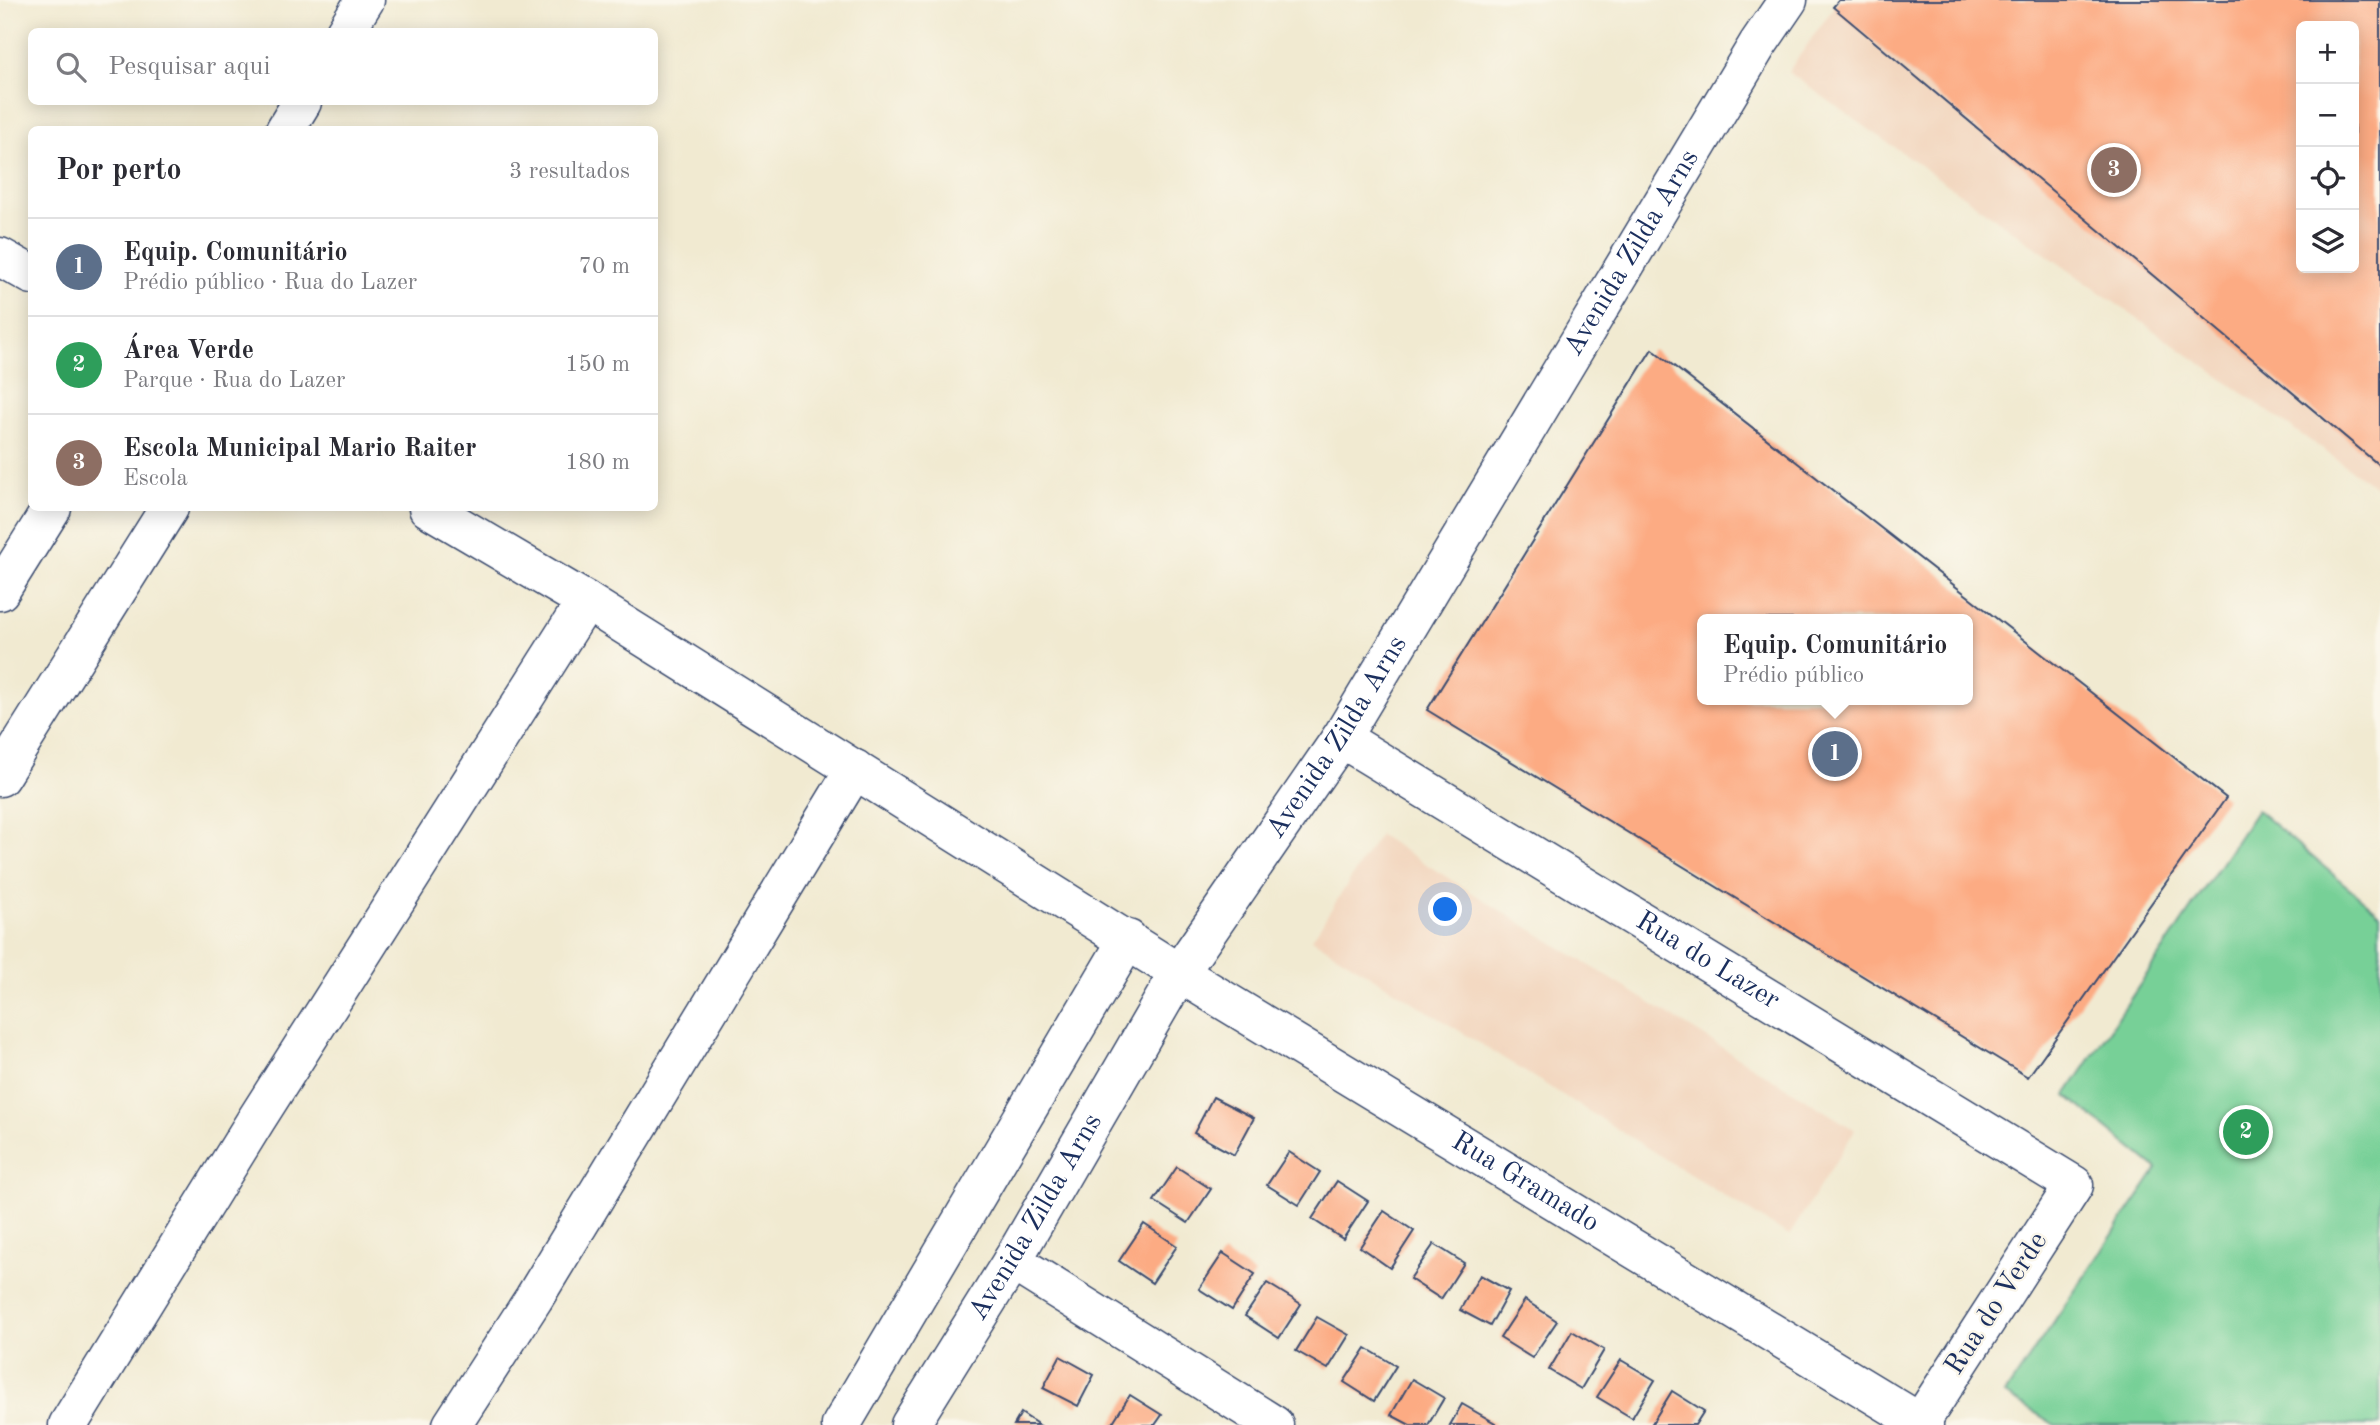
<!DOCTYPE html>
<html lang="pt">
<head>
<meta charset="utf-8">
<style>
	body { margin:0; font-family:"Old Standard TT",serif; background:#f2f2f3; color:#2b2b33 }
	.controls { position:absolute; right:21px; top:21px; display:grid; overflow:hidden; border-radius:10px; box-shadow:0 4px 18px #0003 }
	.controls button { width:63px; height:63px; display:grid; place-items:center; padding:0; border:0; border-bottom:2px solid #e1e1e2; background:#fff; color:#2b2b33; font:35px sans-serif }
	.you { position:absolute; left:1446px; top:910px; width:24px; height:24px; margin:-18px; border:5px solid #fff; border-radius:50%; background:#1a73e8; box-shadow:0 0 0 10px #1a73e833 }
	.badge { display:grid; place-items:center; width:46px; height:46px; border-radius:50%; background:#b5179e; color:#fff; font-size:23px; font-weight:700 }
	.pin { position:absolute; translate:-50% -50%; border:4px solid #fff; box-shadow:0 2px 7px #0006 }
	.popup { position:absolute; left:1697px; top:614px; width:276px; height:91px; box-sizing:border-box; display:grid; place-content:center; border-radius:10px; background:#fff; filter:drop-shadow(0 2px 5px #0005); font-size:23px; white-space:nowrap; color:#7c7c81 }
	.popup b { font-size:26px; color:#2b2b33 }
	.popup::after { content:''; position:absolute; left:50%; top:100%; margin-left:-14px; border:14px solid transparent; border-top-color:#fff }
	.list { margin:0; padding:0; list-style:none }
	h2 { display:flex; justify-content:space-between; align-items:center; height:91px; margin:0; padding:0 28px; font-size:30px }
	h2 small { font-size:23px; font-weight:400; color:#7c7c81 }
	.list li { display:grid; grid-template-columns:46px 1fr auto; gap:21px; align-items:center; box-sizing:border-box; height:98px; padding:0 28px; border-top:2px solid #e1e1e2 }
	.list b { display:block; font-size:26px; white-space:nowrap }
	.list p { margin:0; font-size:23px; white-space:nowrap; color:#7c7c81 }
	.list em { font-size:23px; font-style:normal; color:#7c7c81 }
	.icon { flex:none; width:38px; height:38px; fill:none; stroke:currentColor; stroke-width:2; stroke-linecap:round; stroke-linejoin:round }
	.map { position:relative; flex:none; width:2380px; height:1425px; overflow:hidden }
	.search { position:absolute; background:#fff; box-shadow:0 4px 18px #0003; left:28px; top:28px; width:630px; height:77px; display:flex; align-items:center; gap:18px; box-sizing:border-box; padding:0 24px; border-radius:10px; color:#7c7c81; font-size:26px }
	.panel { position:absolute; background:#fff; box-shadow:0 4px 18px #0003; left:28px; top:126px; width:630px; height:385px; border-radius:10px }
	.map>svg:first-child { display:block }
</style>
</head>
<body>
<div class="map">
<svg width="2380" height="1425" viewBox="0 0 2380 1425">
	<rect width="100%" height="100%" fill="#fbf7ec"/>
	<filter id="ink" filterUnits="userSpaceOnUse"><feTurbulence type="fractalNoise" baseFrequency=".0143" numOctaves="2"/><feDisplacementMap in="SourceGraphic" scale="14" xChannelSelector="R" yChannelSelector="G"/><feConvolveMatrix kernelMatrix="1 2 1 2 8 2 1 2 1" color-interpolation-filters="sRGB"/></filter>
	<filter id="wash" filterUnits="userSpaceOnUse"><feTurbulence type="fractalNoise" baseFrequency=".00686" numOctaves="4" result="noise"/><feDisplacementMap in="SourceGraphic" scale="28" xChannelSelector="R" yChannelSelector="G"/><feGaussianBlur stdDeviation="1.57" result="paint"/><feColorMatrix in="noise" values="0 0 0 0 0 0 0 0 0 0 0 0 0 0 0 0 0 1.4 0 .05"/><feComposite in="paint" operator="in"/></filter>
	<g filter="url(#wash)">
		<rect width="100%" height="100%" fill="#f1ead1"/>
		<g fill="#f2d5bd" fill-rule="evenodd">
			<path d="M1839 0H2380V490L1788 72ZM2301 26H2354V268H2301Z"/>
			<path d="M1379 835 1855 1130 1789 1236 1312 939Z"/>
		</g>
		<path fill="#77d097" stroke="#49807a" stroke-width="2" d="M2257 810 2380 914V1425H2055L2005 1394 2157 1169 2066 1095Z"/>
		<g id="blocks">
			<g fill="#fcab83" fill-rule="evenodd">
				<path d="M1839 0H2380V466L1833 7ZM2301 26H2354V268H2301Z"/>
				<path d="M1652 349 2226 798 2028 1077 1427 710ZM1702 619H1968V700H1702Z"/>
				<path d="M1213 1097 1254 1118 1234 1155 1194 1133Z"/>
				<path d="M1289 1152 1320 1172 1299 1205 1267 1185Z"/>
				<path d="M1177 1167 1211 1189 1188 1223 1154 1201Z"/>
				<path d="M1337 1181 1368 1201 1343 1239 1312 1219Z"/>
				<path d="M1384 1211 1414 1231 1390 1268 1360 1247Z"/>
				<path d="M1144 1224 1177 1246 1152 1283 1119 1261Z"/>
				<path d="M1434 1244 1464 1263 1441 1299 1410 1279Z"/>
				<path d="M1223 1253 1255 1274 1232 1310 1199 1289Z"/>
				<path d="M1480 1275 1509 1291 1490 1326 1460 1310Z"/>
				<path d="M1267 1283 1301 1304 1279 1338 1245 1316Z"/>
				<path d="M1525 1300 1557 1321 1532 1358 1500 1338Z"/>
				<path d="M1317 1317 1349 1335 1328 1369 1296 1351Z"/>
				<path d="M1572 1331 1604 1350 1581 1389 1549 1370Z"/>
				<path d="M1366 1348 1396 1366 1374 1401 1344 1382Z"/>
				<path d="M1060 1356 1094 1375 1078 1406 1043 1388Z"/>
				<path d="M1621 1360 1655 1380 1632 1418 1597 1397Z"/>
				<path d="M1412 1379 1444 1398 1428 1425H1410L1391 1415Z"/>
				<path d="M1672 1391 1704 1411 1695 1425H1651Z"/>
				<path d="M1130 1395 1162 1415 1155 1425H1111Z"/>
				<path d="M1462 1404 1495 1423 1494 1425H1450Z"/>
				<path d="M1021 1413 1039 1425H1014Z"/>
			</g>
		</g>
	</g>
	<g filter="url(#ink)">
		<use href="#blocks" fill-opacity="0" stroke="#3b4b6f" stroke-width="2"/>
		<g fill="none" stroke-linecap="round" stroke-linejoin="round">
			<g stroke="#3b4b6f" stroke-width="41">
				<g id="minor">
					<path d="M345 32 365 0"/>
					<path d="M285 130 302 102"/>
					<path d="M0 257 32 275"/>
					<path id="s1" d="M428 508 586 601 1179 973 1924 1425"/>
					<path d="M0 591 52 508"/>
					<path id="s2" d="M1341 738 2074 1185 1920 1423"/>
					<path d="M0 777 169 508"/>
					<path d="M1012 1261 1274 1425"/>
					<path d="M68 1425 256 1120 586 601"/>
					<path d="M452 1425 534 1298 855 769"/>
					<path d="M841 1425 1128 939"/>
					<path id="s3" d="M910 1425 1012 1261 1179 973 1341 738 1758 44 1788 0"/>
				</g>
			</g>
			<use href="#minor" stroke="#fff" stroke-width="38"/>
		</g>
	</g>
	<g text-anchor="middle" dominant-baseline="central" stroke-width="5" stroke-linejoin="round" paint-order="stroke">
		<g font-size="28" fill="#1b2f5e" stroke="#fbf7ec">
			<text stroke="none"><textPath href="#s3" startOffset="1377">Avenida Zilda Arns</textPath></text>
			<text stroke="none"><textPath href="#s3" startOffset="810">Avenida Zilda Arns</textPath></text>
			<text stroke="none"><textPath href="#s2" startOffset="429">Rua do Lazer</textPath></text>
			<text stroke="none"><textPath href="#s1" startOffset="1288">Rua Gramado</textPath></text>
			<text stroke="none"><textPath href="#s3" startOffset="243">Avenida Zilda Arns</textPath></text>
			<text transform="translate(1997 1304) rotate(-57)">Rua do Verde</text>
		</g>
	</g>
</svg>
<div class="controls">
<button>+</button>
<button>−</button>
<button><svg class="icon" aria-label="locate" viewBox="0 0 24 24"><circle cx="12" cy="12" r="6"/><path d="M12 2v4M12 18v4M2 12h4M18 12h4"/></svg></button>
<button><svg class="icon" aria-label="layers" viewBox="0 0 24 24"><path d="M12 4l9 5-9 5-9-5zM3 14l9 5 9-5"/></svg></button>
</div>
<div class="you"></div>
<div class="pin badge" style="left:1835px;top:754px;background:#5c6f8a">1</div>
<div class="popup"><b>Equip. Comunitário</b>Prédio público</div>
<div class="pin badge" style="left:2246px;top:1132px;background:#2e9e5b">2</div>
<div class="pin badge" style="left:2114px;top:170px;background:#8d6e63">3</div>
<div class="search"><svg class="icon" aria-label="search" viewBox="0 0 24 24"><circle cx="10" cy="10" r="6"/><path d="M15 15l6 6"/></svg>Pesquisar aqui</div>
<section class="panel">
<h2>Por perto<small>3 resultados</small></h2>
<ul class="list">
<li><span class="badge" style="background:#5c6f8a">1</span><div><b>Equip. Comunitário</b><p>Prédio público · Rua do Lazer</p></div><em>70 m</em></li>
<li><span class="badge" style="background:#2e9e5b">2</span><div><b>Área Verde</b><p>Parque · Rua do Lazer</p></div><em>150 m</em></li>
<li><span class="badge" style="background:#8d6e63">3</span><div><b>Escola Municipal Mario Raiter</b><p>Escola</p></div><em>180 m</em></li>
</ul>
</section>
</div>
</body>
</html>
